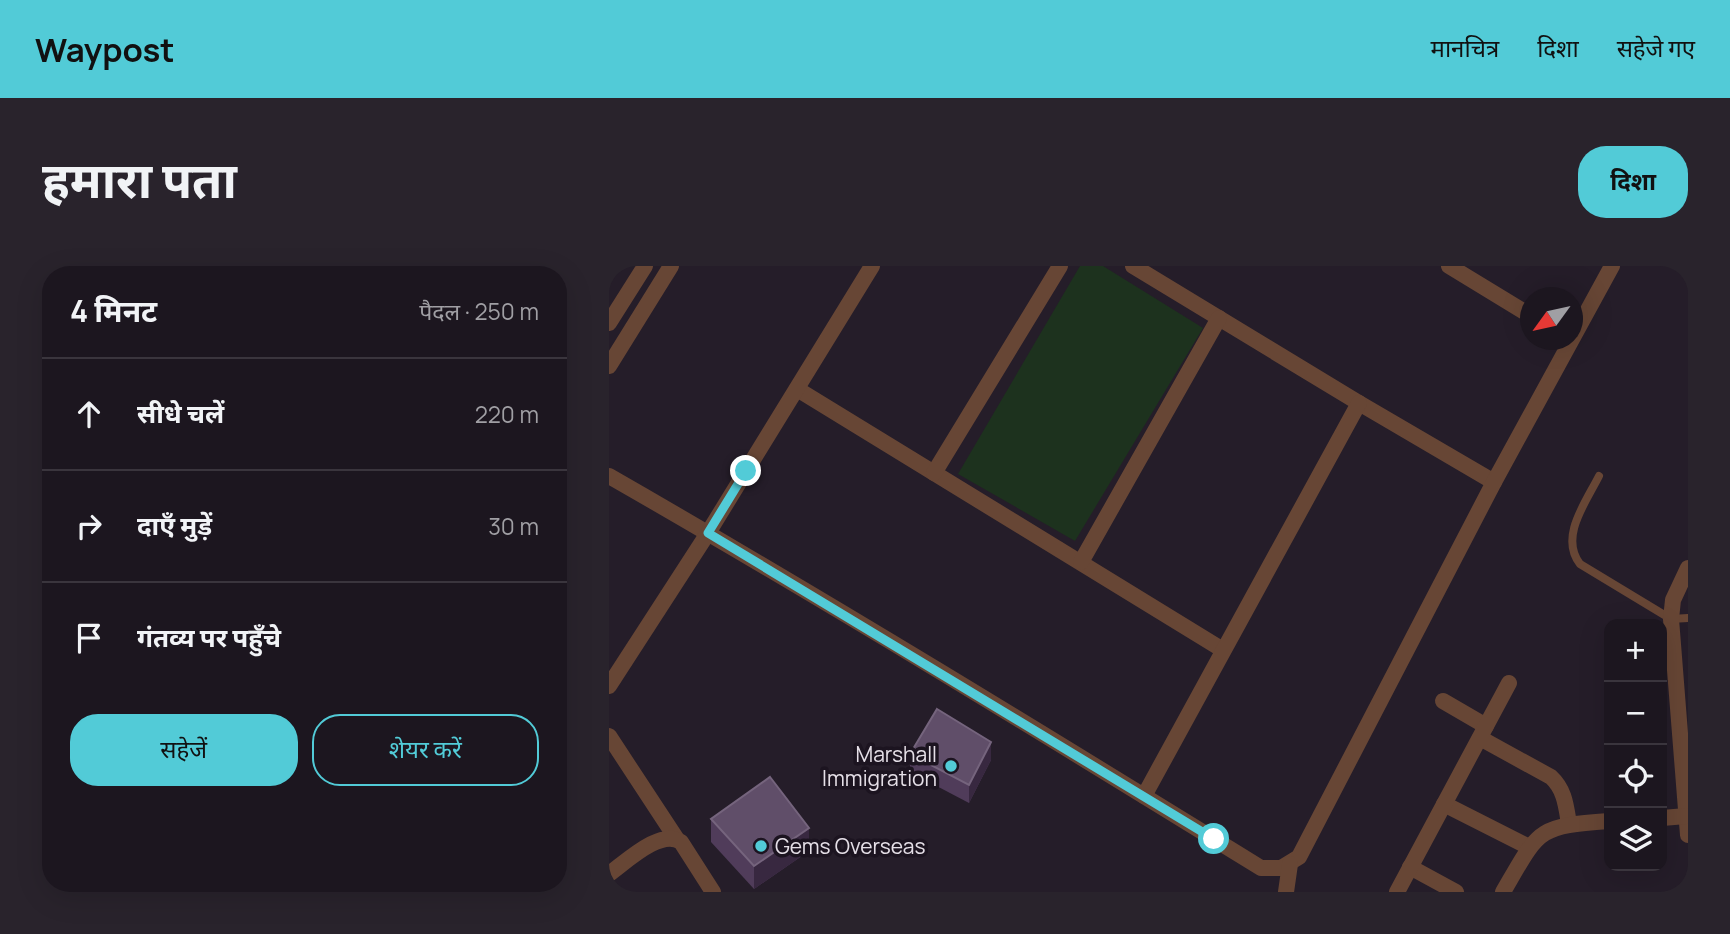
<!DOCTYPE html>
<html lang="hi">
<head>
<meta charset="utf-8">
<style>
	body { margin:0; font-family:Manrope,"Noto Sans Devanagari",sans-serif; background:#29232c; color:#f1f3f6 }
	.controls { position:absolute; right:21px; bottom:21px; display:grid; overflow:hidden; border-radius:14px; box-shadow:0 7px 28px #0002 }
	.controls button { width:63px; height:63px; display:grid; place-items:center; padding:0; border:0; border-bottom:2px solid #3a353d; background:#1c161f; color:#f1f3f6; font:35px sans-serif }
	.compass { position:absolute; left:911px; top:21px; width:63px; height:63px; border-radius:50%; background:#1c161f; box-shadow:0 7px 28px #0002; rotate:237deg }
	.stop { position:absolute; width:21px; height:21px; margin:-16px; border:5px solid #52cbd7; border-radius:50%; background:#fff }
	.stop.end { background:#52cbd7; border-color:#fff; box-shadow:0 2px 7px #0008 }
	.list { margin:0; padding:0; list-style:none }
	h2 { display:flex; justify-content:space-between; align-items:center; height:91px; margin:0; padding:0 28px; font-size:30px }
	h2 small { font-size:23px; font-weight:400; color:#a09fa4 }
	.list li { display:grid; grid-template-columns:46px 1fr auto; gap:21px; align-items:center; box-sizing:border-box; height:112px; padding:0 28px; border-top:2px solid #3a353d }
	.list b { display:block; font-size:26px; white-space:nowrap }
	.list em { font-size:23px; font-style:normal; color:#a09fa4 }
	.actions { display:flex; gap:14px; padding:21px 28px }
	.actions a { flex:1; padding:16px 0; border:2px solid #52cbd7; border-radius:28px; text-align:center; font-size:24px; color:#52cbd7 }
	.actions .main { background:#52cbd7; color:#111 }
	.icon { flex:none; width:38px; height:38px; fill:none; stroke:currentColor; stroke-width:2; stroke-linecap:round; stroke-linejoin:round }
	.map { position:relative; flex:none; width:1079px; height:626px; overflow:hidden; border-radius:28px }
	header { display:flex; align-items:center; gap:42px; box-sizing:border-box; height:98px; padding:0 35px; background:#52cbd7; color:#111 }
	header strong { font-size:33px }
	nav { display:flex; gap:38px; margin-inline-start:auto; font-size:24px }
	.intro { display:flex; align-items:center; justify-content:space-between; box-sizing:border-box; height:168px; padding:0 42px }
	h1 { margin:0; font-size:49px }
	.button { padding:18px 32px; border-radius:28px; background:#52cbd7; color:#111; font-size:24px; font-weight:700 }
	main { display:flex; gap:42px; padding:0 42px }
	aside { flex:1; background:#1c161f; border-radius:28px; box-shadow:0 7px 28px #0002 }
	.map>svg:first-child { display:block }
</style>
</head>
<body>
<header>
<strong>Waypost</strong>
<nav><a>मानचित्र</a><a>दिशा</a><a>सहेजे गए</a></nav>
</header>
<div class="intro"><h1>हमारा पता</h1><a class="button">दिशा</a></div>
<main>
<aside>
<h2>4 मिनट<small>पैदल · 250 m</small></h2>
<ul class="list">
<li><svg class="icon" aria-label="ahead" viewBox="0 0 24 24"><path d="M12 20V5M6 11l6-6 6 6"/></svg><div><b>सीधे चलें</b></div><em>220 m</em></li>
<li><svg class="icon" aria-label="right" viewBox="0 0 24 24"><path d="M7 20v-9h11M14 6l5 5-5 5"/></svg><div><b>दाएँ मुड़ें</b></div><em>30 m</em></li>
<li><svg class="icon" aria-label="arrive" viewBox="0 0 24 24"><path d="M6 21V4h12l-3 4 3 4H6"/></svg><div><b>गंतव्य पर पहुँचे</b></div></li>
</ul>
<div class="actions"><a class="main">सहेजें</a><a>शेयर करें</a></div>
</aside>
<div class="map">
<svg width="1079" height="626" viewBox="0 0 1079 626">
	<rect width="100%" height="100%" fill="#251d29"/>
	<path fill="#1d321e" d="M471 0H494L594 62 466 275 349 208Z"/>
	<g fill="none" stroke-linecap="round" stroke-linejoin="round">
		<path stroke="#674635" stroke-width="8" d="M990 210C977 236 950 271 971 298L1062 353 1079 352"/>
		<g stroke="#674635" stroke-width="16">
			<path d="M524 0 750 137 885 216"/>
			<path d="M840 0 922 50"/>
			<path d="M0 57 36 0"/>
			<path d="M0 100 62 0"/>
			<path d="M188 123 614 384"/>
			<path d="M325 207 451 0"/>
			<path d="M0 210C220 336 436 469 652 602H672L690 591 885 216 1003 0"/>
			<path d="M472 296 610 52"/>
			<path d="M1079 302 1064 334 1062 353 1079 569"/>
			<path d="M0 420 99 267 263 0"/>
			<path d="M834 435 877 460"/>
			<path d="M0 470 67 572"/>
			<path d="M871 472 942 511C956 524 957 540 960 558"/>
			<path d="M535 530 750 137"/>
			<path d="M835 538 920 581"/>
			<path d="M1053 552 1077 550"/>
			<path d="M801 601 847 626"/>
			<path d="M0 608C17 596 52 562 72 576L104 626"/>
			<path d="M677 626 681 598"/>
			<path d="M788 626 900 417"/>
			<path d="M894 626C930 564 927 560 1000 555"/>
		</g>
	</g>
	<g fill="#503c5a">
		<path d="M301 488 382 494 360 537 301 506Z"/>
		<path d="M102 553 200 585 145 623 102 576Z"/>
	</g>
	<g fill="#382840">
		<path d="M382 476V494L360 537V519Z"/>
		<path d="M200 562V585L145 623V600Z"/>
	</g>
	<g fill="#604e69" stroke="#75647d" stroke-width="2">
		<path d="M328 443 382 476 360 519 301 488Z"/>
		<path d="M161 511 200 562 145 600 102 553Z"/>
	</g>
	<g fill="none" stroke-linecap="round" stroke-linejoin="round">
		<path stroke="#52cbd7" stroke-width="9" d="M137 205 99 267 605 573"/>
	</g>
	<g fill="#52cbd7" stroke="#1c1420" stroke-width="2.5">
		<circle cx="342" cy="500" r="7"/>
		<circle cx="152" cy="580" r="7"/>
	</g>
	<g text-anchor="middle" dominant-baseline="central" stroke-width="7" stroke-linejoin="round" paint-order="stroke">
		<g font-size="21" fill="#e5dfe7" stroke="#1c1420" text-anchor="end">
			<text x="328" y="488">Marshall<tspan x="328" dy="24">Immigration</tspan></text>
			<text x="166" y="580" text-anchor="start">Gems Overseas</text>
		</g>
	</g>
</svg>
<div class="controls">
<button>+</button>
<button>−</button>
<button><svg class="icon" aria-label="locate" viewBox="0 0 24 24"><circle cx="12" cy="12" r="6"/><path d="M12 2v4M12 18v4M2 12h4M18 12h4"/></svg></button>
<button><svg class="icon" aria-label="layers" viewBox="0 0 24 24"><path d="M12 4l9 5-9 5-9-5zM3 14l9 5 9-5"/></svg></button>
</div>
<svg class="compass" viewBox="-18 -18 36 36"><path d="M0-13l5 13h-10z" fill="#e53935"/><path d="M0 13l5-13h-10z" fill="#a09fa4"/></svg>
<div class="stop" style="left:605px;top:573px"></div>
<div class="stop end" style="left:137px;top:205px"></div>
</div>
</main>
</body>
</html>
